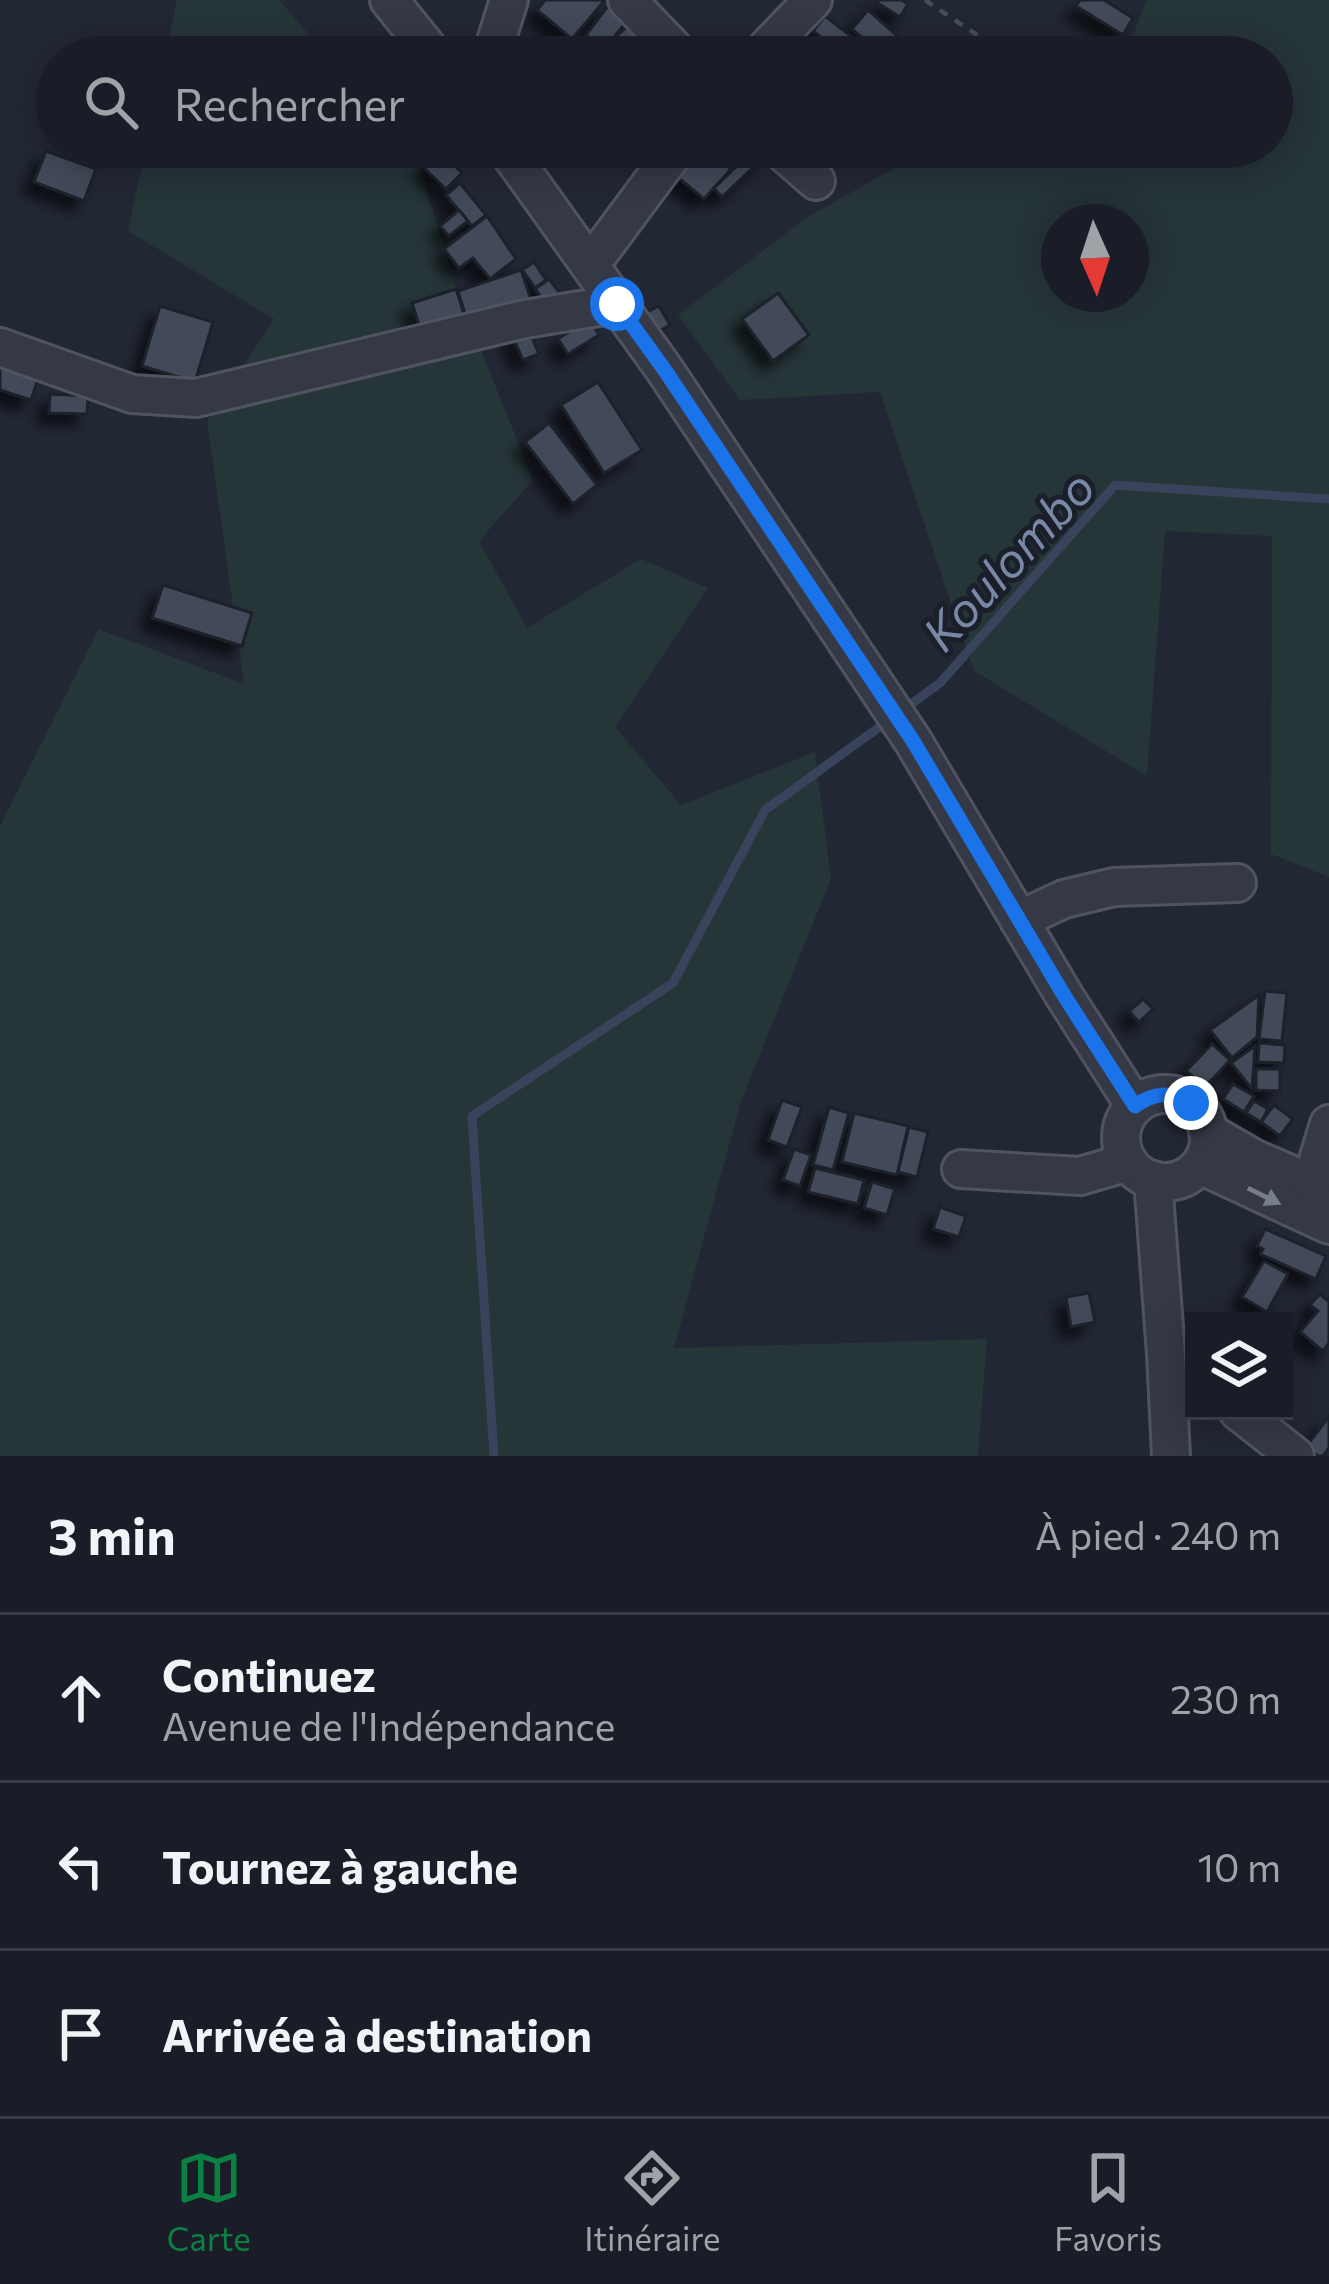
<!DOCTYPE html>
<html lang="fr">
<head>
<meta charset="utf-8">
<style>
	body { margin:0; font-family:Commissioner,sans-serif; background:#272a33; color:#f1f3f6 }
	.controls { position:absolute; right:36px; bottom:36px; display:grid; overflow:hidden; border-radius:0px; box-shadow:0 6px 30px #0003 }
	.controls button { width:108px; height:108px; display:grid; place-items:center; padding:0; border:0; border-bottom:3px solid #383b44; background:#1a1d27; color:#f1f3f6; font:60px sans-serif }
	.compass { position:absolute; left:1041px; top:204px; width:108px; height:108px; border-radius:50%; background:#1a1d27; box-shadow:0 6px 30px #0003; rotate:177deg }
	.stop { position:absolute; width:36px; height:36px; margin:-27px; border:9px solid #1a73e8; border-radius:50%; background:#fff }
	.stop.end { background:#1a73e8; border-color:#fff; box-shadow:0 3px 12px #0008 }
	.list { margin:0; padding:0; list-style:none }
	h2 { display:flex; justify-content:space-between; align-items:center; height:156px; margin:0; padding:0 48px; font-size:51px }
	h2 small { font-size:39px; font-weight:400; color:#9fa2a7 }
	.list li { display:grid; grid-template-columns:78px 1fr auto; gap:36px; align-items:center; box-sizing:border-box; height:168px; padding:0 48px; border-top:3px solid #383b44 }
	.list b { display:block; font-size:45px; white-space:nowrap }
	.list p { margin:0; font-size:39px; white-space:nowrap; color:#9fa2a7 }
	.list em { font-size:39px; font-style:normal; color:#9fa2a7 }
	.icon { flex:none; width:66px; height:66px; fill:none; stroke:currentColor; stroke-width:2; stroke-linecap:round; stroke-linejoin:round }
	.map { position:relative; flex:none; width:1329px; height:1456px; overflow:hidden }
	.search { position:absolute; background:#1a1d27; box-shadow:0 6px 30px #0003; left:36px; right:36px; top:36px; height:132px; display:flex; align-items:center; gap:30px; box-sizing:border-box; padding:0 42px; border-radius:66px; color:#9fa2a7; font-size:45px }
	.sheet { height:660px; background:#1a1d27 }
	nav { display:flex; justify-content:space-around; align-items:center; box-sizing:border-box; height:168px; border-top:3px solid #383b44; background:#1a1d27; font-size:33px; color:#9fa2a7 }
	nav a { display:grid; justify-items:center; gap:6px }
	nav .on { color:#0b8043 }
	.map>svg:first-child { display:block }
</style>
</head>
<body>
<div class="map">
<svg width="1329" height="1456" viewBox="0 0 1329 1456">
	<defs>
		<filter id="shadow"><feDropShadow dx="-11" dy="11" stdDeviation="6" flood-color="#0009"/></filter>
	</defs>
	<rect width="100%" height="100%" fill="#222734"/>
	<g fill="#263538" fill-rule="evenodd">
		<path d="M177 0H279L329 57H165Z"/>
		<path d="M1146 0H1329V877L1271 854 1272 536 1165 531 1147 776 974 671 880 392 740 400 678 315 809 216 932 147H1272V57H1092L1134 33ZM1059 222H1131V294H1059Z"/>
		<path d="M146 147H408L416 155 457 290 533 480 479 541 527 628 641 559 708 588 615 727 681 805 815 752 831 879 741 1101 674 1348 987 1339 978 1456H0V826L99 629 244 684 207 421 274 319 128 231Z"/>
	</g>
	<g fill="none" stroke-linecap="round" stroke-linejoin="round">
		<g stroke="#39435c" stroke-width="9">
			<path d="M903 710 940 683 1115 485 1329 499"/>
			<path d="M494 1456 472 1116 673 983 765 810 889 720"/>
		</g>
	</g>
	<g fill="#434a59" stroke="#1c212b" stroke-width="3" filter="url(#shadow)">
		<path d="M545 0H605L572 39 537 10Z"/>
		<path d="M873 0H902L908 4 900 17Z"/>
		<path d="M1080 0H1104L1133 18 1123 35 1076 6Z"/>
		<path d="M607 7 626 22 605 49 586 35Z"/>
		<path d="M868 10 907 44 896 57H884L852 29Z"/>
		<path d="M825 16 878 57H847L813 31Z"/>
		<path d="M629 25 653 52 647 57H632L615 37Z"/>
		<path d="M699 147H706L731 169 704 199 675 175Z"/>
		<path d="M711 147H755L733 169Z"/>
		<path d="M757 147 766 155 722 197 714 188Z"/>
		<path d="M439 150 462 173 446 189 423 167Z"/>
		<path d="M46 151 96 169 84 201 34 182Z"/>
		<path d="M460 183 486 215 472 226 446 195Z"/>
		<path d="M459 210 468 221 449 236 440 226Z"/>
		<path d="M487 216 516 259 490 279 473 258 459 268 444 249Z"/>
		<path d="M534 262 546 280 535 288 522 270Z"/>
		<path d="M521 270 531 300 467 320 458 291Z"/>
		<path d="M549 279 563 297 549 307 535 289Z"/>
		<path d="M456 289 464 314 420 328 412 303Z"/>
		<path d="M778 293 809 335 773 361 742 319Z"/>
		<path d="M160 306 213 322 195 382 142 366Z"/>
		<path d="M659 306 670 325 657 332 647 312Z"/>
		<path d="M589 319 599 335 568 354 558 339Z"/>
		<path d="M528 328 539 354 523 360 512 335Z"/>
		<path d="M0 367 38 379 31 400 0 390Z"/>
		<path d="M598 382 642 450 604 473 561 405Z"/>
		<path d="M50 394 88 396 87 414 49 413Z"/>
		<path d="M549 423 597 485 573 504 525 442Z"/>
		<path d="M163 585 252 613 242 646 152 618Z"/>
		<path d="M1265 991 1287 993 1282 1041 1259 1039Z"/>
		<path d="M1259 995 1257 1037 1232 1058 1210 1030Z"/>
		<path d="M1143 999 1153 1009 1139 1022 1129 1011Z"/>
		<path d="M1259 1043 1285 1045 1284 1063 1258 1062Z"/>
		<path d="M1212 1044 1230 1060 1205 1087 1186 1071Z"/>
		<path d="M1255 1046 1252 1089 1231 1063Z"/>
		<path d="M1256 1069H1280V1091L1256 1090Z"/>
		<path d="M1233 1084 1254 1096 1244 1112 1223 1099Z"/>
		<path d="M782 1100 802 1107 787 1147 768 1140Z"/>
		<path d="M1254 1101 1268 1109 1261 1122 1246 1113Z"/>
		<path d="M1274 1105 1293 1119 1280 1136 1261 1122Z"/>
		<path d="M829 1107 849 1113 833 1170 813 1165Z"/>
		<path d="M854 1113 908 1126 897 1175 842 1162Z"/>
		<path d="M909 1127 928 1132 917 1177 898 1172Z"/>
		<path d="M794 1149 811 1155 800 1186 783 1180Z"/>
		<path d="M815 1168 864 1180 858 1204 808 1192Z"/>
		<path d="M872 1182 895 1189 887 1215 864 1208Z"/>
		<path d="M940 1207 966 1216 959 1237 933 1229Z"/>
		<path d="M1265 1229 1326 1256 1316 1279 1260 1254 1263 1249 1257 1246Z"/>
		<path d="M1264 1261 1288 1274 1267 1312 1242 1297Z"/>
		<path d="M1089 1293 1095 1322 1071 1327 1066 1297Z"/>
		<path d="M1320 1294 1327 1300 1329 1298V1343L1323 1351 1300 1332 1318 1311 1310 1305Z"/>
		<path d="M1329 1416V1448L1323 1456H1318L1306 1447Z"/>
	</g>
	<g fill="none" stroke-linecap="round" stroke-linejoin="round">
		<g stroke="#4f5460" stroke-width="42">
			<g id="minor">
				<path d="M389 0 435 57"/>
				<path d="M627 0 682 57"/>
				<path d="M491 57 509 0"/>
				<path d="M758 57 813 0"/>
				<path d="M505 147 664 369 913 741 1065 997 1135 1106"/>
				<path d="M777 147 816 181"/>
				<path d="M591 264 678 147"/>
				<path d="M0 347 132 394 196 398 525 319 617 304"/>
				<path d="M1019 920 1064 899 1114 887 1237 883"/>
				<circle cx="1165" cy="1138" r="44"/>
				<path d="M1208 1132 1253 1158 1329 1191"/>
				<path d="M1200 1165 1329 1225"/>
				<path d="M961 1169 1080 1176 1128 1162"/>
				<path d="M1153 1180 1166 1354 1171 1456"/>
				<path d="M1311 1183 1329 1124"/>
				<path d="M1238 1411 1295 1456"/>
			</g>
		</g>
		<path stroke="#435055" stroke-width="4.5" stroke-dasharray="9 9" stroke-linecap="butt" d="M925 0 1001 51"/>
		<use href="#minor" stroke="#353945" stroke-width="36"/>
	</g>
	<defs><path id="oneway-solid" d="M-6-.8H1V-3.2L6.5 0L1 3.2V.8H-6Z" transform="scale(3)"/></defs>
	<use fill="#787d8a" href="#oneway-solid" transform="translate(1264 1196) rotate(26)"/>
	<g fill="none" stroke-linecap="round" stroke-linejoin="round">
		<path stroke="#1a73e8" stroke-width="15" d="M617 304 664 369 913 741 1065 997 1135 1106C1154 1092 1171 1092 1191 1103"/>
	</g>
	<g text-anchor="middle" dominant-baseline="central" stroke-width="10" stroke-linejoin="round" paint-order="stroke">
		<g font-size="48" font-style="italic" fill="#7a88a7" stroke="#1a1f29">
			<text transform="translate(1007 559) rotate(-47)">Koulombo</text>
		</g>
	</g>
</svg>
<div class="controls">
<button><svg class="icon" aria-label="layers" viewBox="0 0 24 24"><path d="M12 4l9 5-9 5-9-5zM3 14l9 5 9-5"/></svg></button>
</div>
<svg class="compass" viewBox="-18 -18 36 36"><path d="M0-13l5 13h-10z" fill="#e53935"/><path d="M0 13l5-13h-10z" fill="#9fa2a7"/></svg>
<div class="stop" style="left:617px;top:304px"></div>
<div class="stop end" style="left:1191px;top:1103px"></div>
<div class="search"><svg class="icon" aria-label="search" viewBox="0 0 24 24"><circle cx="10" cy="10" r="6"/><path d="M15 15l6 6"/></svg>Rechercher</div>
</div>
<section class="sheet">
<h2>3 min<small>À pied · 240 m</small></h2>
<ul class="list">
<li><svg class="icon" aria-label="ahead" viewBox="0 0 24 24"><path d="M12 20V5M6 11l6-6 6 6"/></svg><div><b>Continuez</b><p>Avenue de l'Indépendance</p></div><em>230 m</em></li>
<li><svg class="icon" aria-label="left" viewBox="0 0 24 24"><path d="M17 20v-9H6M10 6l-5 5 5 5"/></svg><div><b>Tournez à gauche</b></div><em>10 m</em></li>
<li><svg class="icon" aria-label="arrive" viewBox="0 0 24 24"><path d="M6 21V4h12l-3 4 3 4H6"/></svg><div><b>Arrivée à destination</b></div></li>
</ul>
</section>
<nav>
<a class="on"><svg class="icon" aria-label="map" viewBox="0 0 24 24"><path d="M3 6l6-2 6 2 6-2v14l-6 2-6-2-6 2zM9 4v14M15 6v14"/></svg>Carte</a>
<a><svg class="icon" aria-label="directions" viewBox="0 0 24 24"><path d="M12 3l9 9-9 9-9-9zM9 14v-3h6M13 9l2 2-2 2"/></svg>Itinéraire</a>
<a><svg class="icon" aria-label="saved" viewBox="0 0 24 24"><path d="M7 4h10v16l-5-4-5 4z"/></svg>Favoris</a>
</nav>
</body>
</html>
